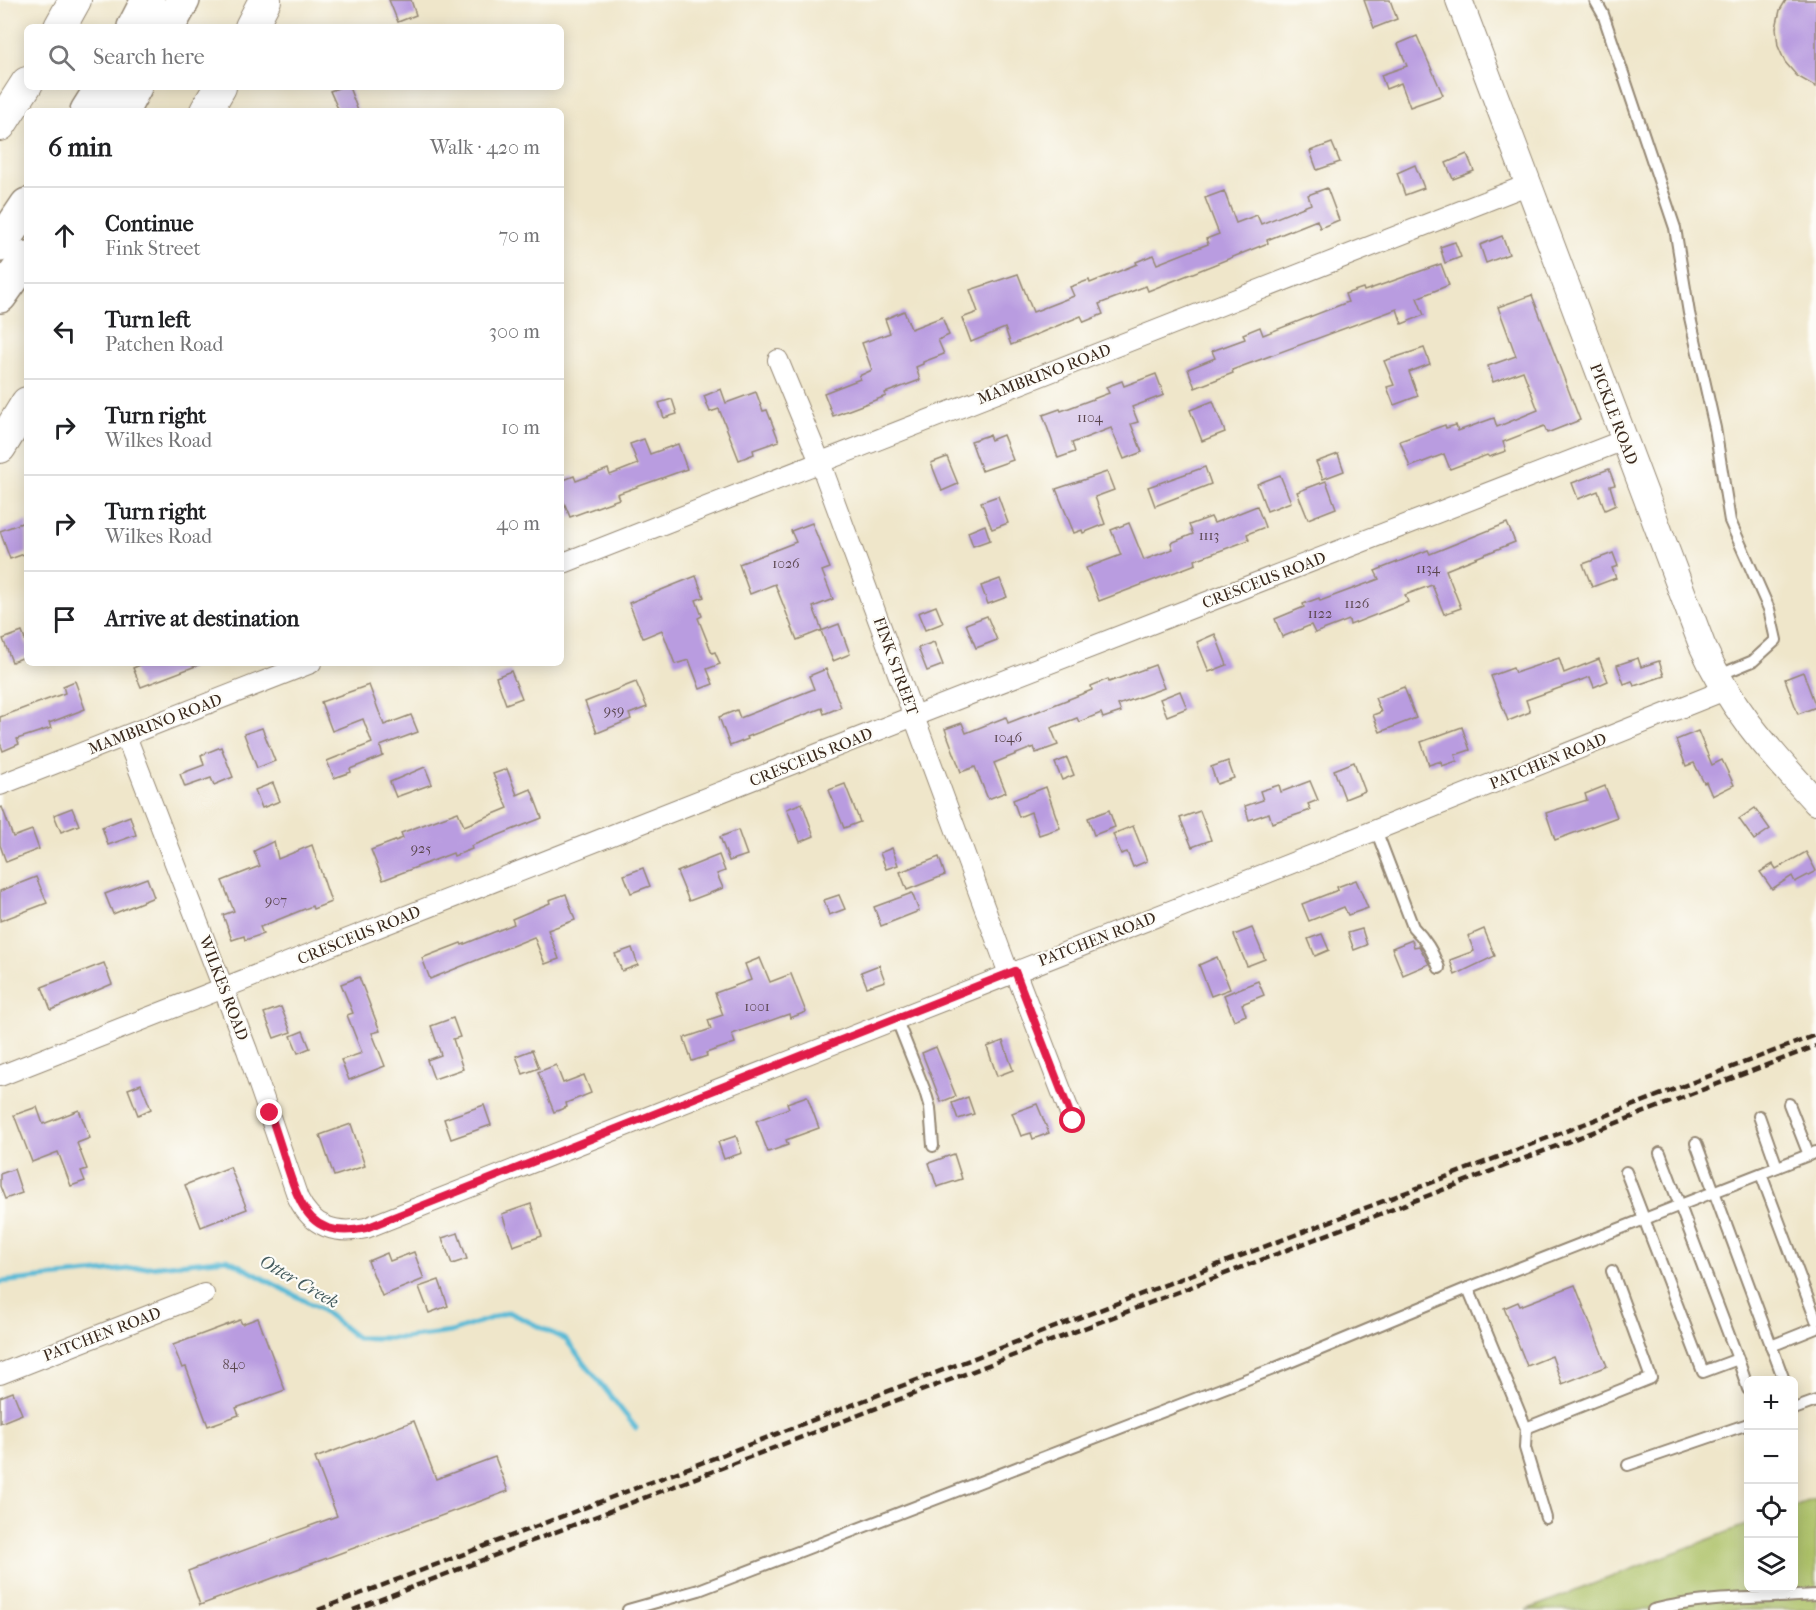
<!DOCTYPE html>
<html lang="en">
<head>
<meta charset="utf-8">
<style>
	body { margin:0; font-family:"IM FELL French Canon",serif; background:#f2f2f2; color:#202124 }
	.controls { position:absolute; right:18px; bottom:18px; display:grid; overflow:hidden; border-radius:9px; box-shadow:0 3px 15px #0003 }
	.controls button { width:54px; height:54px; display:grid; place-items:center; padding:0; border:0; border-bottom:2px solid #e0e0e0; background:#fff; color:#202124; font:30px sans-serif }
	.stop { position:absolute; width:18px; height:18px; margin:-14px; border:4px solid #e11d48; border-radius:50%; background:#fff }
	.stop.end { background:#e11d48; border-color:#fff; box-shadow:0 2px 6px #0008 }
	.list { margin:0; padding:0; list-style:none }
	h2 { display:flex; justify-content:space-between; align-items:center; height:78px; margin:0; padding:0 24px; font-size:26px }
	h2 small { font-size:20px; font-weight:400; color:#757577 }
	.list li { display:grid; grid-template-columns:39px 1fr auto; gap:18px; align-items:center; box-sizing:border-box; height:96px; padding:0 24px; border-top:2px solid #e0e0e0 }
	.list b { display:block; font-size:22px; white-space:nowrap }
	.list p { margin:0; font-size:20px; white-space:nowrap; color:#757577 }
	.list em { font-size:20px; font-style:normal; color:#757577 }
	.icon { flex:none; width:33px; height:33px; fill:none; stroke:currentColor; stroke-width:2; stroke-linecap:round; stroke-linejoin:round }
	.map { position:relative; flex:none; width:1816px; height:1610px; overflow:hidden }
	.search { position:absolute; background:#fff; box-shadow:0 3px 15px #0003; left:24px; top:24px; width:540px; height:66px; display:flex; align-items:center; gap:15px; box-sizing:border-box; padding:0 21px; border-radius:9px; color:#757577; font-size:22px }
	.panel { position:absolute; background:#fff; box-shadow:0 3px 15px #0003; left:24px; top:108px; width:540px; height:558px; border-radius:9px }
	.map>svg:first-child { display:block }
</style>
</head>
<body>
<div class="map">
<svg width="1816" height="1610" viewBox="0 0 1816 1610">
	<rect width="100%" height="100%" fill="#fdfcf7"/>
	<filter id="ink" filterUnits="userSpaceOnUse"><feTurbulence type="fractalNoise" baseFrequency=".0167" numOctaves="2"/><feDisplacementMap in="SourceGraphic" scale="12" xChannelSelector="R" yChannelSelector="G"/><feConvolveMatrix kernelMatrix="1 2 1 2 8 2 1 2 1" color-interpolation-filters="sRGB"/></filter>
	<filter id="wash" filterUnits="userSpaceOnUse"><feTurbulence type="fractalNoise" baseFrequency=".008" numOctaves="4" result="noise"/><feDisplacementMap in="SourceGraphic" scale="24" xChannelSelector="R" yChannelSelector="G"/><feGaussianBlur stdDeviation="1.35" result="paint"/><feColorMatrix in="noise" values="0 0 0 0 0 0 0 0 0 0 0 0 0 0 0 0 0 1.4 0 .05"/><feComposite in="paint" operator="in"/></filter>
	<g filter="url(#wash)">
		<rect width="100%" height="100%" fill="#efe6ca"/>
		<path fill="#abc065" stroke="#737542" stroke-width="1.5" d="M1816 1498V1610H1526L1748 1524V1588H1794V1506Z"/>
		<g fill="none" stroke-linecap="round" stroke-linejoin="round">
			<path stroke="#58bad6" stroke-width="5" d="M0 1282 227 1259 322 1310 357 1338H404L451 1332 509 1312 566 1340 636 1428"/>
		</g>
		<g id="blocks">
			<g fill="#b99ce0">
				<path d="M389 0H411L416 15 398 22Z"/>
				<path d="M1364 0H1390L1397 19 1374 28Z"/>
				<path d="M1786 0H1816V87L1797 76 1785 62 1778 46 1776 28 1780 10Z"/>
				<path d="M1417 36 1443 95 1410 107 1401 83 1386 89 1381 75 1407 66 1398 44Z"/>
				<path d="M341 87H349L358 111H339L330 91Z"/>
				<path d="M1332 143 1340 162 1317 170 1310 151Z"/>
				<path d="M1467 154 1474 171 1453 179 1446 163Z"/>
				<path d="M1415 165 1424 188 1405 195 1397 173Z"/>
				<path d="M1327 188 1339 220 1320 228 1317 220 1267 240 1268 243 1148 291 1146 286 1099 304 1103 314 1084 322 1081 316 1011 345 1005 328 971 342 962 318 978 312 970 290 1018 274 1033 312 1074 296 1070 287 1089 280 1090 283 1137 264 1136 262 1153 255 1157 264 1208 244 1206 239 1219 234 1205 198 1224 191 1236 223 1257 215 1261 224 1311 204 1308 195Z"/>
				<path d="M1502 236 1509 254 1486 263 1480 245Z"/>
				<path d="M1455 242 1461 257 1445 263 1440 247Z"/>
				<path d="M1441 264 1449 285 1417 298 1424 315 1402 324 1397 309 1232 370 1233 373 1195 388 1188 369 1215 358 1212 351 1245 339 1243 334 1260 327 1263 335 1348 302 1345 294 1363 288 1364 291Z"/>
				<path d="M1532 295 1580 420 1547 433 1544 426 1503 442 1506 451 1489 457 1487 455 1450 469 1444 454 1410 467 1400 441 1445 425 1446 428 1456 425 1458 431 1494 418 1497 427 1538 410 1523 371 1493 382 1488 366 1516 356 1498 307Z"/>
				<path d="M904 311 911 329 942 317 949 335 938 340 944 354 923 362V364L916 367 920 380 885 393 886 396 833 416 824 393 860 379 859 376 872 370 862 343 890 333 885 319Z"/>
				<path d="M1424 348 1430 364 1409 372 1418 396 1394 405 1387 387 1394 385 1384 361Z"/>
				<path d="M1156 374 1164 395 1132 407 1138 422 1131 424 1142 452 1124 459 1111 428 1072 443 1075 452 1058 458 1043 415 1060 409 1061 411 1109 393 1106 387 1122 381 1124 386Z"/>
				<path d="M721 389 726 403 756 392 763 411 767 410 779 441 753 450 754 454 739 460 719 409 710 412 704 396Z"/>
				<path d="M672 399 677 414 664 418 659 403Z"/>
				<path d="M1213 401 1225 432 1202 441 1190 410Z"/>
				<path d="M989 435 991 440 1003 435 1013 460 982 471 971 441Z"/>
				<path d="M644 439 650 454 678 444 687 469 617 494 619 499 570 517 561 495V481L574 476 576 481 608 469 610 475 638 464 630 444Z"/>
				<path d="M1338 454 1344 471 1323 479 1316 462Z"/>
				<path d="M947 457 958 484 942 491 931 463Z"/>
				<path d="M1205 467 1211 484 1155 506 1148 487Z"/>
				<path d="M1609 469 1615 485 1610 486 1616 505 1605 510 1598 491 1578 499 1572 483Z"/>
				<path d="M1107 472 1114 490 1095 497 1105 524 1083 533 1082 530 1074 533 1056 489Z"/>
				<path d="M1280 475 1291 502 1267 511 1257 484Z"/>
				<path d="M1326 481 1336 508 1308 519 1297 492Z"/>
				<path d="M998 496 1008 523 992 529 981 502Z"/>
				<path d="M1257 506 1265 527 1247 534 1249 540 1195 560 1196 564 1099 601 1086 568 1121 555 1111 530 1129 523 1144 560 1173 549 1171 543 1193 534 1189 525 1211 517 1214 523Z"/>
				<path d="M27 521V553L10 559 0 531Z"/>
				<path d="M812 523 830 568 822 571 833 599 813 607 822 630 797 640 775 584 750 594 739 564 796 542 791 531Z"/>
				<path d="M1507 523 1515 542 1446 570 1461 608 1444 614 1432 585 1405 595 1408 602 1350 625 1349 620 1315 633 1311 625 1282 637 1275 619 1304 607 1303 604 1319 598 1320 601 1379 579 1375 571 1428 550 1430 554Z"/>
				<path d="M985 525 990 540 973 546 968 532Z"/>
				<path d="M1613 553 1618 566 1612 568 1616 578 1592 587 1583 564Z"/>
				<path d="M696 576 704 597 696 600 702 616 698 618 712 653 715 652 720 664 707 669 713 684 700 689 689 660 675 664 662 630 643 638 629 603Z"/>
				<path d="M1000 579 1007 597 988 604 981 586Z"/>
				<path d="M936 606 943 623 925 630 918 613Z"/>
				<path d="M987 616 997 640 976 648 966 624Z"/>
				<path d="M839 624 850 654 833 661 821 631Z"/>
				<path d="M22 632 27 645V656L12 662 3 639Z"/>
				<path d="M1215 634 1227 665 1209 672 1197 642Z"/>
				<path d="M934 642 943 665 927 671 918 648Z"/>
				<path d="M1559 658 1564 673 1599 659 1608 681 1594 687 1590 677 1526 700 1530 712 1508 721 1491 676 1513 668 1515 673Z"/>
				<path d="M1638 658 1641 667 1659 661 1664 676 1634 686 1632 681 1624 684 1617 665Z"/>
				<path d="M145 663H201V664L141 687 133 668Z"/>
				<path d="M1155 665 1164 688 1118 705 1121 712 1103 718 1101 713 1079 722 1077 718 1051 728 1058 745 1036 753 1034 747 994 763 1006 792 988 799 975 767 961 772 945 729 962 723 966 733 1006 717 1008 723 1092 690 1091 686 1108 679 1109 682Z"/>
				<path d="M826 669 841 707 824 714 822 708 747 737 748 739 730 746 719 717 737 710 740 718 814 689 809 676Z"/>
				<path d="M511 671 522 698 506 704 496 677Z"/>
				<path d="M1803 672 1816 707 1798 714 1785 679Z"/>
				<path d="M75 681 85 709 49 723 51 728 17 739 19 744 3 751 0 743V717L65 693 63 686Z"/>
				<path d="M636 682 647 707 629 714 631 719 597 733 585 702Z"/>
				<path d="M369 685 384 725 411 715 418 732 380 746 383 756 350 769 351 772 334 778 327 761 372 743 363 719 332 731 321 702Z"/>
				<path d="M1404 687 1416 718 1380 732 1373 715 1381 712 1375 698Z"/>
				<path d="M1180 691 1187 708 1167 716 1160 699Z"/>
				<path d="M1462 727 1470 750 1455 755 1457 761 1442 766 1441 761 1429 765 1421 742Z"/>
				<path d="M262 728 275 761 257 768 244 734Z"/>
				<path d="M1698 731 1712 765 1722 760 1734 785 1712 796 1706 782 1704 783 1694 763 1686 766 1676 740Z"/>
				<path d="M221 747 233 777 214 785 211 778 185 787 180 774 204 765 201 755Z"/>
				<path d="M1067 758 1074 775 1062 780 1055 763Z"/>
				<path d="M1228 761 1234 778 1217 784 1211 767Z"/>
				<path d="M1354 762 1365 791 1345 799 1334 770Z"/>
				<path d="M425 767 432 784 396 797 390 782Z"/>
				<path d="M507 769 517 795 531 789 542 818 471 846 472 849 454 856 453 853 383 880 371 850 403 838 401 833 458 812 464 826 508 808 493 774Z"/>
				<path d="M1310 781 1318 800 1308 804 1311 810 1272 823 1269 813 1249 820 1245 806 1263 800 1260 791 1279 785 1281 792Z"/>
				<path d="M273 783 280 801 262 808 255 790Z"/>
				<path d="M845 784 860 822 844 828 829 790Z"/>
				<path d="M1605 786 1617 817 1555 840 1546 813 1587 800 1585 794Z"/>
				<path d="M1046 787 1060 828 1039 835 1031 812 1019 817 1013 800Z"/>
				<path d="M802 803 814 836 800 842 787 809Z"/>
				<path d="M2 807 13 837 32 830 39 849 6 862 0 845V808Z"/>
				<path d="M72 808 79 825 61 832 54 815Z"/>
				<path d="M1755 808 1770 829 1754 840 1739 819Z"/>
				<path d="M1109 810 1115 827 1094 835 1088 818Z"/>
				<path d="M1200 811 1211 840 1192 847 1180 818Z"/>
				<path d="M130 816 136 835 108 845 102 827Z"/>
				<path d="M1133 826 1147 861 1133 867 1127 852 1121 854 1113 834Z"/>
				<path d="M738 830 747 855 729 861 720 837Z"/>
				<path d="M274 841 278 859 312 845 331 902 313 909 312 906 260 927 263 934 245 940 244 936 232 940 223 915 234 911 222 881 260 866 254 851Z"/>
				<path d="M892 848 898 865 886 869 880 853Z"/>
				<path d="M1806 852 1816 871 1795 882 1792 876 1772 889 1760 872 1773 864 1776 869Z"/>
				<path d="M719 855 725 871 717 874 723 888 689 901 677 872Z"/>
				<path d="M939 857 945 875 907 890 900 872Z"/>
				<path d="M643 868 650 886 631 893 624 875Z"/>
				<path d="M36 877 47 903 0 921V891Z"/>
				<path d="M147 878 154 897 113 914 105 894Z"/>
				<path d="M1356 880 1368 908 1348 915 1344 907 1309 921 1302 904 1338 890 1337 887Z"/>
				<path d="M912 893 919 911 881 926 874 907Z"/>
				<path d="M566 894 575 920 548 930 559 959 545 964 534 937 430 979 422 958 461 943 462 945 514 924 512 919 550 903 549 900Z"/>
				<path d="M839 895 845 909 829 915 824 900Z"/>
				<path d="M1252 928 1265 959 1247 966 1234 935Z"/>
				<path d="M1362 929 1367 945 1354 950 1348 933Z"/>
				<path d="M1484 929 1495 956 1455 975 1450 960 1474 951 1468 936Z"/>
				<path d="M1322 934 1329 950 1315 956 1308 939Z"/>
				<path d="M1412 940 1414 947 1419 946 1429 964 1403 975 1392 948Z"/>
				<path d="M632 948 638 965 622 971 615 954Z"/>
				<path d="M1217 957 1230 989 1211 996 1199 965Z"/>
				<path d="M760 958 770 982 791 974 806 1012 790 1018 789 1014 732 1034 735 1043 706 1053 707 1056 692 1061 684 1038 711 1029 708 1020 723 1015 715 993 751 980 745 964Z"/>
				<path d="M104 963 112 984 51 1010 42 987Z"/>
				<path d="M879 965 885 981 867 987 861 972Z"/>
				<path d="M359 977 380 1031 372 1033 385 1066 349 1080 341 1060 362 1053 347 1015 353 1013 341 984Z"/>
				<path d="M1258 981 1264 995 1242 1004 1246 1015 1234 1020 1224 995Z"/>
				<path d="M281 1007 291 1032 274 1038 264 1013Z"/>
				<path d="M453 1018 460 1037 453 1039 463 1069 434 1079 427 1060 441 1055 431 1026Z"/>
				<path d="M303 1031 310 1048 298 1053 291 1036Z"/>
				<path d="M1003 1041 1013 1070 997 1076 987 1047Z"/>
				<path d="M936 1047 956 1096 941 1102 922 1053Z"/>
				<path d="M532 1050 539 1068 523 1074 516 1056Z"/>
				<path d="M556 1065 563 1083 584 1075 591 1093 566 1103 567 1107 554 1112 538 1072Z"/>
				<path d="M141 1084 151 1109 138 1115 128 1089Z"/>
				<path d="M807 1096 819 1128 786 1140 788 1145 768 1152 756 1121 789 1108 787 1103Z"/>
				<path d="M968 1097 974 1114 958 1119 952 1103Z"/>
				<path d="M1037 1104 1049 1133 1033 1139 1031 1133 1021 1136 1012 1113Z"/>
				<path d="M484 1105 491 1125 451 1139 444 1119Z"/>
				<path d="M37 1107 43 1124 79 1110 90 1138 77 1143 87 1169 81 1171 85 1181 71 1186 58 1152 32 1162 14 1115Z"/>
				<path d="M351 1124 365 1166 334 1176 320 1135Z"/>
				<path d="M736 1136 742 1153 724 1159 718 1142Z"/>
				<path d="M954 1154 962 1179 937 1187 929 1163Z"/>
				<path d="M230 1167 247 1209 201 1227 185 1185Z"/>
				<path d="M14 1169 22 1193 5 1199 0 1186V1174Z"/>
				<path d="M531 1204 542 1236 513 1246 502 1214Z"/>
				<path d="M458 1233 467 1259 452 1264 442 1238Z"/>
				<path d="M414 1252 424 1279 382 1296 368 1261 387 1253 390 1261Z"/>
				<path d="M439 1280 448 1306 429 1313 419 1287Z"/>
				<path d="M1575 1285 1607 1366 1562 1384 1552 1356 1527 1366 1504 1308 1518 1302 1520 1306Z"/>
				<path d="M258 1318 285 1390 236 1408 239 1415 208 1426 186 1367 182 1368 173 1345 240 1320 242 1324Z"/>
				<path d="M13 1392 22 1414 0 1423V1397Z"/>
				<path d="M414 1421 436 1479 495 1457 508 1491 200 1605 188 1571 337 1516 315 1458Z"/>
			</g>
		</g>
	</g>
	<g filter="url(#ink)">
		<use href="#blocks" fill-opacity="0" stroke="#958874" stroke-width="1.5"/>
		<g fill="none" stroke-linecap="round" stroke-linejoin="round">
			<g stroke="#958874" stroke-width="14">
				<g id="service">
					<path d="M1595 0 1603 14 1675 228 1689 313 1715 428 1730 521 1769 609 1776 640 1753 661 1717 676"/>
					<path d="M1376 830 1413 927C1426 940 1432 951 1439 968"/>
					<path d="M896 1018 925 1091 930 1108 933 1146"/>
					<path d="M1789 1104 1809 1155"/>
					<path d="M1759 1116 1777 1167"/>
					<path d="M1696 1143 1784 1380"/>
					<path d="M1660 1153 1738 1359"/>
					<path d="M1626 1172 1703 1372 1738 1359 1748 1389"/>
					<path d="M1761 1174 1816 1320"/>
					<path d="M1468 1288 1526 1428 1651 1378 1612 1271"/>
					<path d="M1771 1346 1816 1328"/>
					<path d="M1794 1409 1816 1401"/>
					<path d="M1526 1428 1525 1448 1546 1518"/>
					<path d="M1628 1465 1748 1424"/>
					<path d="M628 1610 699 1590 785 1557 1273 1369 1468 1288 1816 1152"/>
					<path d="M1653 1610C1707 1596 1761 1599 1816 1595"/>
				</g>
			</g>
			<g stroke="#958874" stroke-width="22">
				<g id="minor">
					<path d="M778 360 820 462 1009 974"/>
					<path d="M561 564 1527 185"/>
					<path d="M126 736 247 1050 298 1198C312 1227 336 1235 366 1228L1376 830 1725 690"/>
					<path d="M0 785 311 663"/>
					<path d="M1015 971 1073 1121"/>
					<path d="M0 1076 914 716 1624 440"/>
					<path d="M0 1374 204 1294"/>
				</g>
			</g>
			<g stroke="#958874" stroke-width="28">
				<path id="tertiary" d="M1459 0 1702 645C1731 710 1769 750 1816 802"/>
			</g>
			<g stroke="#958874" stroke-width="34">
				<g id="primary">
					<path d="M60 27 75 0"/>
					<path d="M251 27 265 0"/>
					<path d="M206 111 220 87"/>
					<path d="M0 125 27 83"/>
					<path d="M0 447 27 403"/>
				</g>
			</g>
			<g stroke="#958874" stroke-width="36">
				<g id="motorway">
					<path d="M134 27 148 0"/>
					<path d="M168 27 183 0"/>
					<path d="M87 111 102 87"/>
					<path d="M122 111 135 87"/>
					<path d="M0 245 27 205"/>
					<path d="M0 296 27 258"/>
				</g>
			</g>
			<use href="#service" stroke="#fff" stroke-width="10"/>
			<use href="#minor" stroke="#fff" stroke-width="20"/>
			<use href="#tertiary" stroke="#fff" stroke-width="26"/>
			<use href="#primary" stroke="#fff" stroke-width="32"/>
			<use href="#motorway" stroke="#fff" stroke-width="33"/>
			<g stroke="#3b2a1e" stroke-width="4.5" stroke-dasharray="9 4.5" stroke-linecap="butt">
				<path d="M318 1610 1816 1035"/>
				<path d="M353 1610 1816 1046"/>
			</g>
		</g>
	</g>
	<g fill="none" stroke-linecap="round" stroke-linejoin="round" filter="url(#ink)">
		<path stroke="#e11d48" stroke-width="8" d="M270 1113C276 1131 282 1149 287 1166 301 1210 313 1240 366 1228L1015 971 1073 1121"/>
	</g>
	<g text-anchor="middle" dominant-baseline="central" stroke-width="4.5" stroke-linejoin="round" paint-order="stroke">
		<g font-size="14" fill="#5a464e">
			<text x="1090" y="417">1104</text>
			<text x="1209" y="535">1113</text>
			<text x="786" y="563">1026</text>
			<text x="1428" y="568">1134</text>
			<text x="1357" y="603">1126</text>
			<text x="1320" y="613">1122</text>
			<text x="614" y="710">959</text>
			<text x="1008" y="737">1046</text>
			<text x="421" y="848">925</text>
			<text x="276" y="900">907</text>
			<text x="757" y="1006">1001</text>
			<text x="234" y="1364">840</text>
		</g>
		<g font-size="16" fill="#3b2a1e" stroke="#fdfcf7">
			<text transform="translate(1044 374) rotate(-21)">MAMBRINO ROAD</text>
			<text transform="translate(1614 414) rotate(69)">PICKLE ROAD</text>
			<text transform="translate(1264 580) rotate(-21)">CRESCEUS ROAD</text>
			<text transform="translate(896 666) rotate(70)">FINK STREET</text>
			<text transform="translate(155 724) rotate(-21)">MAMBRINO ROAD</text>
			<text transform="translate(811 757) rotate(-22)">CRESCEUS ROAD</text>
			<text transform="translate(1548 761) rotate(-22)">PATCHEN ROAD</text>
			<text transform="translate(359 935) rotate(-22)">CRESCEUS ROAD</text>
			<text transform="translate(1097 939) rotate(-21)">PATCHEN ROAD</text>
			<text transform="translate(224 988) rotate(69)">WILKES ROAD</text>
			<text transform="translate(102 1334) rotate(-21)">PATCHEN ROAD</text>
		</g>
		<g font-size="18" font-style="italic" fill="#455c5e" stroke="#fdfcf7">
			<text transform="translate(299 1282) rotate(30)">Otter Creek</text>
		</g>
	</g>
</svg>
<div class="controls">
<button>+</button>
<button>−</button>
<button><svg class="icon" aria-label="locate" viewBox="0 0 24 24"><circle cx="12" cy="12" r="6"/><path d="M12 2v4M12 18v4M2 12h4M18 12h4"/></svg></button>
<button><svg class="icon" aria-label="layers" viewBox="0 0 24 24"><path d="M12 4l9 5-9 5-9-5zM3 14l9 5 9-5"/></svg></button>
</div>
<div class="stop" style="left:1073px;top:1121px"></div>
<div class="stop end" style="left:270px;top:1113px"></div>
<div class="search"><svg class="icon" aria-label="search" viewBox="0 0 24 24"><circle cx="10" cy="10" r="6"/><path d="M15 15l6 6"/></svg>Search here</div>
<section class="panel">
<h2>6 min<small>Walk · 420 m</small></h2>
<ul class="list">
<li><svg class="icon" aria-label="ahead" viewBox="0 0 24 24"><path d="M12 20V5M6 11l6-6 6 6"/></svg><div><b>Continue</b><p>Fink Street</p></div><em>70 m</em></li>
<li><svg class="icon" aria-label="left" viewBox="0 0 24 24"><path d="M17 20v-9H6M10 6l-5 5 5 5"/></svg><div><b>Turn left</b><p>Patchen Road</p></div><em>300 m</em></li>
<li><svg class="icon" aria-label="right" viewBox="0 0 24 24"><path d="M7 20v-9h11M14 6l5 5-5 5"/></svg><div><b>Turn right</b><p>Wilkes Road</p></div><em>10 m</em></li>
<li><svg class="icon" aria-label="right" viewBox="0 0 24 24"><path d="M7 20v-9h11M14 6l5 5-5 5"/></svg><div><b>Turn right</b><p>Wilkes Road</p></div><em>40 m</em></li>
<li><svg class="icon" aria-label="arrive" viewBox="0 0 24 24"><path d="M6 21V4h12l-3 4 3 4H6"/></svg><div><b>Arrive at destination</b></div></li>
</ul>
</section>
</div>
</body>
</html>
